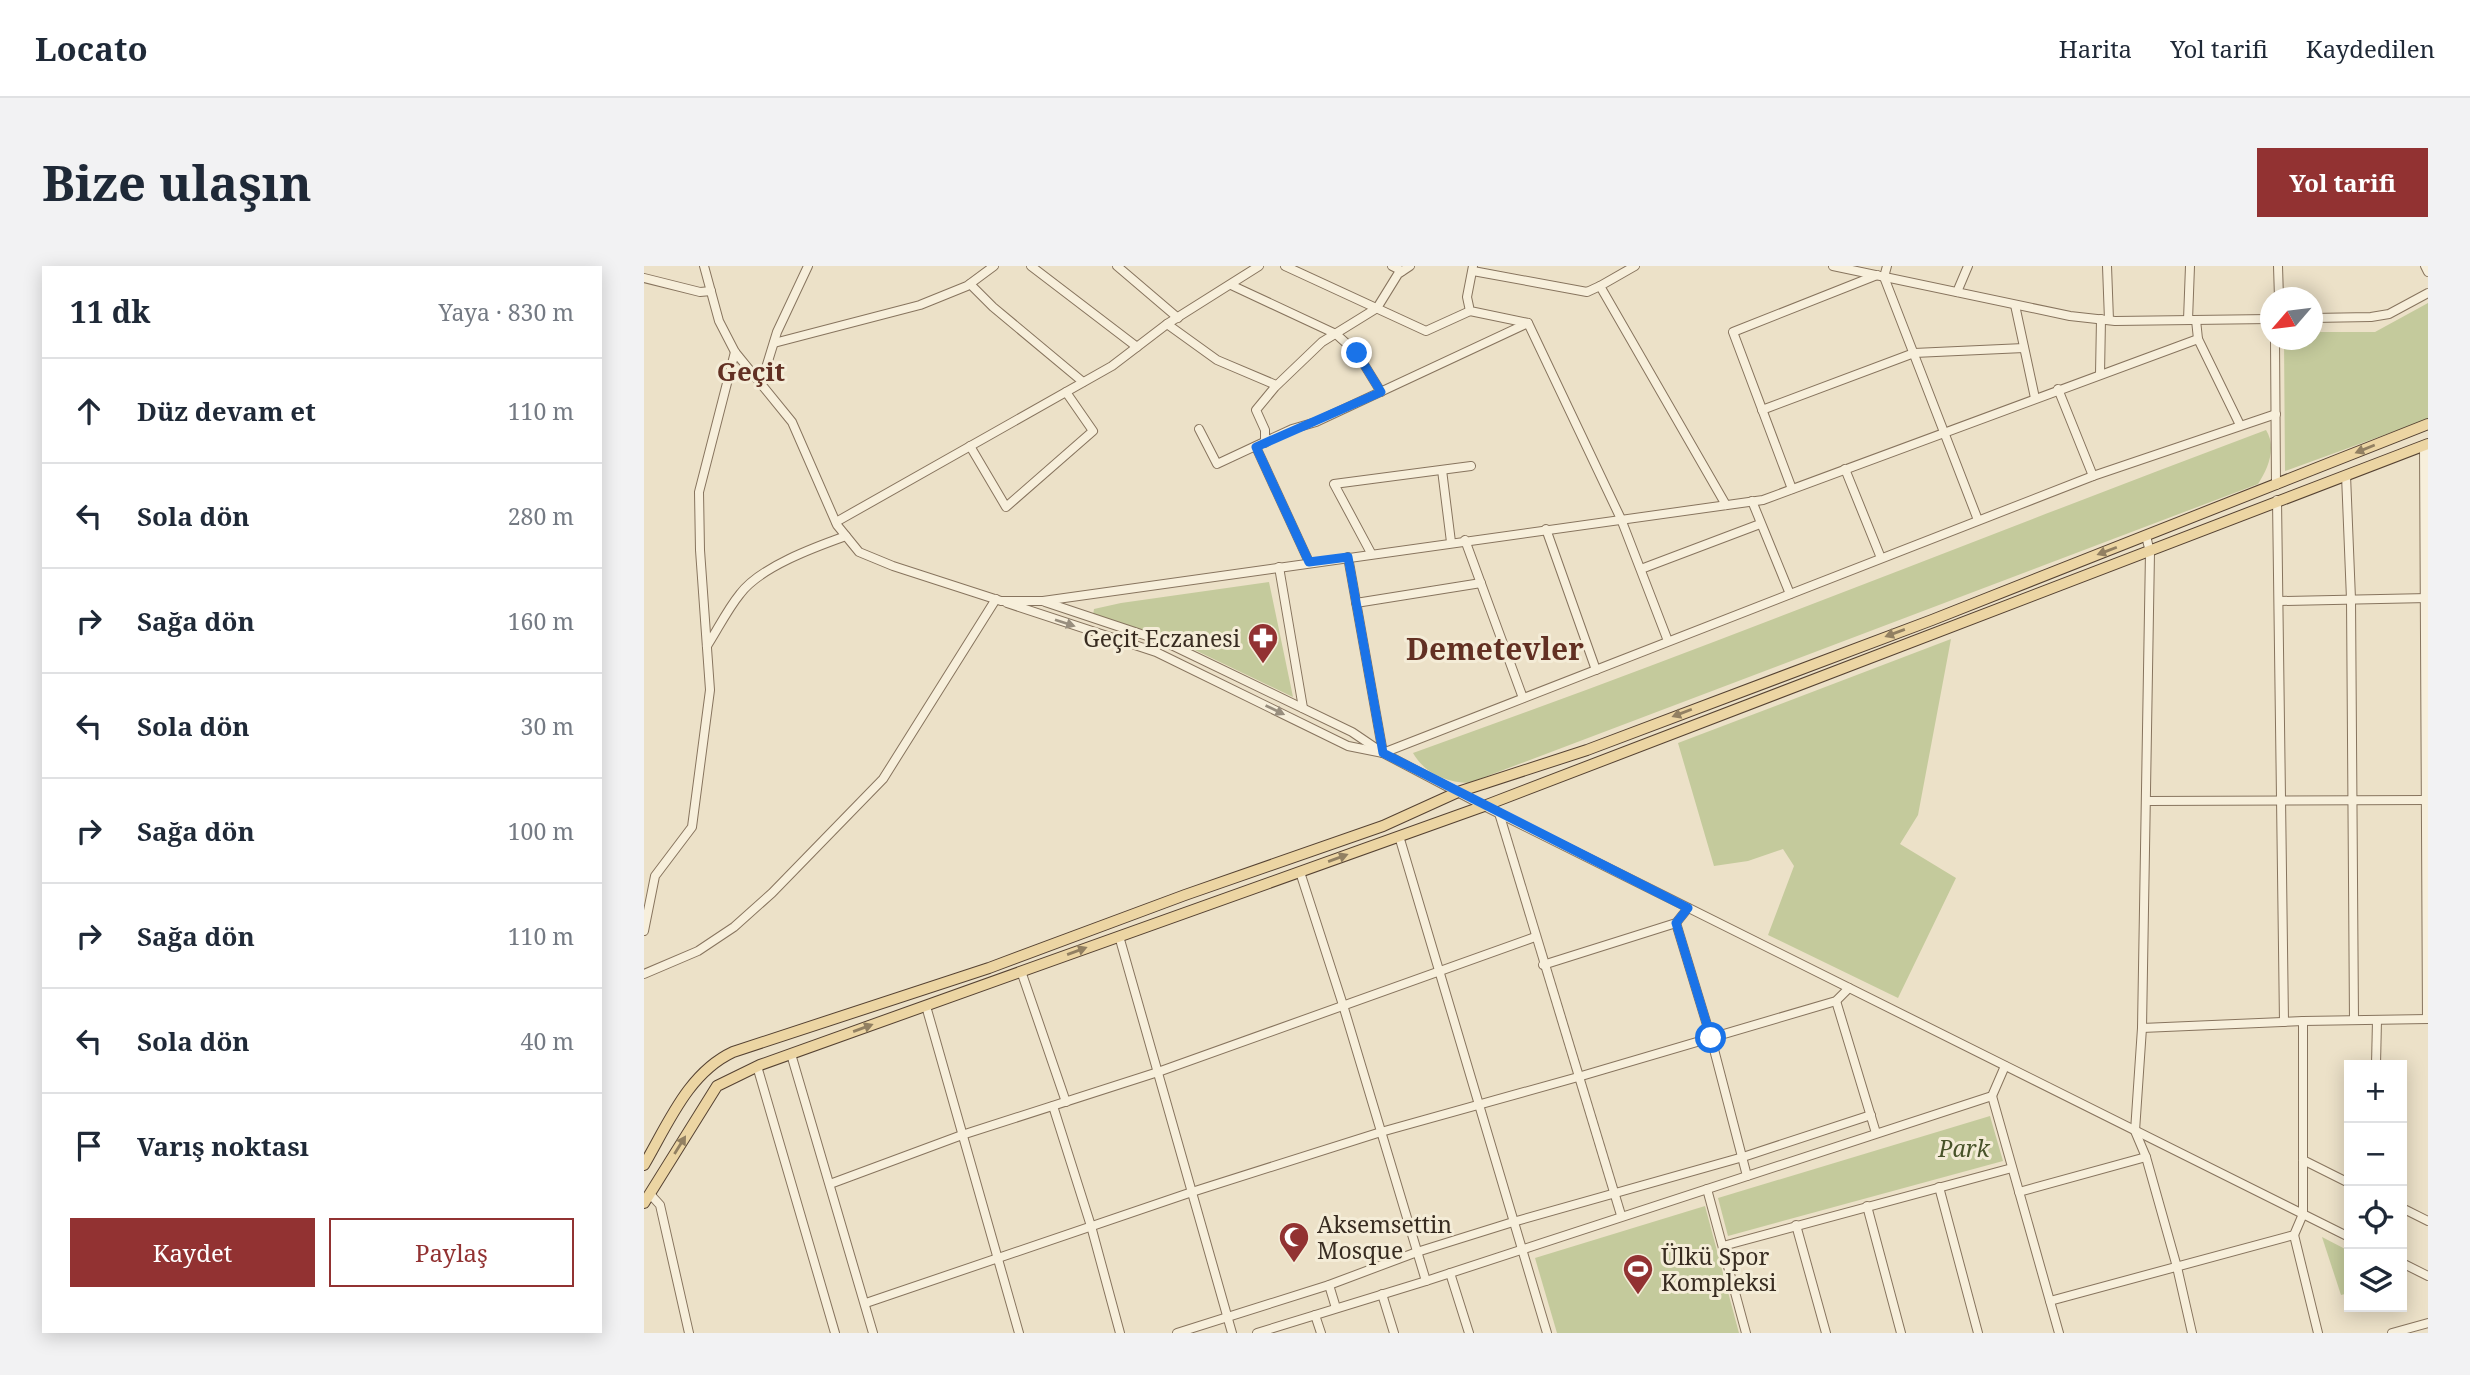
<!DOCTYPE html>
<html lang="tr">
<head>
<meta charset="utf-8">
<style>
	body { margin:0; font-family:"Noto Serif",serif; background:#f2f2f3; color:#1f2937 }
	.controls { position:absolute; right:21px; bottom:21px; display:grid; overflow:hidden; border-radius:0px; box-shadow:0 4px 18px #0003 }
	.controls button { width:63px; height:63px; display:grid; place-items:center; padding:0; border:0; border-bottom:2px solid #e0e1e3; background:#fff; color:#1f2937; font:35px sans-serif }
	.compass { position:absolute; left:1616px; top:21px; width:63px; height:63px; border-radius:50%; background:#fff; box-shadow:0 4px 18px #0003; rotate:242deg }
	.stop { position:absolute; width:21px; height:21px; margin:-16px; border:5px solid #1a73e8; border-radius:50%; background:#fff }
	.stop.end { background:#1a73e8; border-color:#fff; box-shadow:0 2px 7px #0008 }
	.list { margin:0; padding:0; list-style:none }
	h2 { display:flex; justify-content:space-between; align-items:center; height:91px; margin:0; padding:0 28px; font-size:30px }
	h2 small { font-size:23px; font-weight:400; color:#747a83 }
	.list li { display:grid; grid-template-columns:46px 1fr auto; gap:21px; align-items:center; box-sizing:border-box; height:105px; padding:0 28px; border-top:2px solid #e0e1e3 }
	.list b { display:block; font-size:26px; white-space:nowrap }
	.list em { font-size:23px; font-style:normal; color:#747a83 }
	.actions { display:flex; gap:14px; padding:21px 28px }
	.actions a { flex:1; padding:16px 0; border:2px solid #923232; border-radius:0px; text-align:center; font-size:24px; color:#923232 }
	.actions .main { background:#923232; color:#fff }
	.icon { flex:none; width:38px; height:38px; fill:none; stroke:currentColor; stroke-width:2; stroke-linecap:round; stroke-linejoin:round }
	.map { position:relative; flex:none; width:1784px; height:1067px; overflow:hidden; border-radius:0px }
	header { display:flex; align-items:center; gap:42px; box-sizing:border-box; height:98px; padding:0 35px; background:#fff; border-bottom:2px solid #e0e1e3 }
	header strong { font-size:33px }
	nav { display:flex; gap:38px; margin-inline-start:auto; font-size:24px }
	.intro { display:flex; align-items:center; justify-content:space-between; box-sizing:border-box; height:168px; padding:0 42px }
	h1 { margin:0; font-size:49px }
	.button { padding:18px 32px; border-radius:0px; background:#923232; color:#fff; font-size:24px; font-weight:700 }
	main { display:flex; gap:42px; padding:0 42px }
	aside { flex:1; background:#fff; border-radius:0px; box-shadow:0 4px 18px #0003 }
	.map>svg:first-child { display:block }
</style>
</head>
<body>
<header>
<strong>Locato</strong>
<nav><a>Harita</a><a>Yol tarifi</a><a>Kaydedilen</a></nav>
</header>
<div class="intro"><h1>Bize ulaşın</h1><a class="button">Yol tarifi</a></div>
<main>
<aside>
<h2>11 dk<small>Yaya · 830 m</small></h2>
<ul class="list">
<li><svg class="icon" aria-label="ahead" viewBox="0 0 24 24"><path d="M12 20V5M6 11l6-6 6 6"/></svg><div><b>Düz devam et</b></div><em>110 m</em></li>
<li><svg class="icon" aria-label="left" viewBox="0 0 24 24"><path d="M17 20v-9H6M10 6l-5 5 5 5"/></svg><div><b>Sola dön</b></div><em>280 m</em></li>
<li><svg class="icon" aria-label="right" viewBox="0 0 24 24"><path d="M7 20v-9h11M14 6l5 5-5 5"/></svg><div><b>Sağa dön</b></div><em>160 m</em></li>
<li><svg class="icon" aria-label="left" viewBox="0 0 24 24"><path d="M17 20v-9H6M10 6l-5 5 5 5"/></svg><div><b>Sola dön</b></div><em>30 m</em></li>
<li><svg class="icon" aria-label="right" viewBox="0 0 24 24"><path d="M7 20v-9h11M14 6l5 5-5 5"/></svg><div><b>Sağa dön</b></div><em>100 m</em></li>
<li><svg class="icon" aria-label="right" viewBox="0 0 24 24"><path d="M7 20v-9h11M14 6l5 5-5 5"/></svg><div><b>Sağa dön</b></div><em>110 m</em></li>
<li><svg class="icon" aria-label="left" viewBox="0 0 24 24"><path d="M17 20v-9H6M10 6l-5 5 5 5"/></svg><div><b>Sola dön</b></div><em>40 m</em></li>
<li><svg class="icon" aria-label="arrive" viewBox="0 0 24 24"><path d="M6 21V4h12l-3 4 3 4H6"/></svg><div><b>Varış noktası</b></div></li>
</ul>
<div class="actions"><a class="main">Kaydet</a><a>Paylaş</a></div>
</aside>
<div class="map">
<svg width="1784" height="1067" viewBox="0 0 1784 1067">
	<rect width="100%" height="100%" fill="#ece1c8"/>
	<g fill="#c4ca9c">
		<path d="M1784 37V153L1641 205 1640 74H1668L1669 66H1731Z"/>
		<path d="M1622 164C1633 181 1624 203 1614 218L825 517C802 516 781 508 769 487 1055 385 1337 271 1622 164Z"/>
		<path d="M625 316 649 431 530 374 449 349 450 343 477 337Z"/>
		<path d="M1307 373 1274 549 1256 578 1312 612 1254 732 1124 669 1150 600 1139 583 1104 595 1070 600 1034 477Z"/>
		<path d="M1346 850 1359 895 1084 970 1074 932Z"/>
		<path d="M1061 940 1095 1067H913L891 992Z"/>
		<path d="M1678 971 1705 985V1027L1697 1029Z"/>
	</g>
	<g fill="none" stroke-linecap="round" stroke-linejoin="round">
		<g stroke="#87745e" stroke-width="10">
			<g id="minor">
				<path d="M60 0 75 55 91 86 148 156 193 259 215 286 249 300 357 335H399L1119 234 1554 73"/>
				<path d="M387 0 493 81"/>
				<path d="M473 0 534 52"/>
				<path d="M641 0 782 65 826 45"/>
				<path d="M748 0 758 5"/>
				<path d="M829 0 823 31 826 45 884 57 977 253 1024 375"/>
				<path d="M991 0 956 20 1082 239"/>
				<path d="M1189 0 1426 50 1471 55 1626 53"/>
				<path d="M1243 0 1240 11 1334 254"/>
				<path d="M1463 0 1465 54"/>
				<path d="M1634 0 1635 32"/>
				<path d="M1781 0 1784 6"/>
				<path d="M829 5 943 26 956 20"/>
				<path d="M0 12 56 26 67 25"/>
				<path d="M326 18 349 41 439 116"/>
				<path d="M587 19 692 68 713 87 737 126"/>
				<path d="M1313 26 1324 0"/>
				<path d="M1371 39 1391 132"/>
				<path d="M1668 52 1727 51 1745 48 1784 27"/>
				<path d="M1544 54 1546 0"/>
				<path d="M1552 54 1554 73 1596 159"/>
				<path d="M523 58 573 94 632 119"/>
				<path d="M1631 74 1632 219"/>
				<path d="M130 77 276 39 323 20 350 0"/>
				<path d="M1456 108 1457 53"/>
				<path d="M117 118 133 66 164 0"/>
				<path d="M1414 123 1449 210"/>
				<path d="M1118 144 1270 87 1380 82"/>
				<path d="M555 163 573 198 648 163 672 156 884 57"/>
				<path d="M621 177V164L612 144 631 121 678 76 733 42 754 8 766 0"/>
				<path d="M326 180 362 241 449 165 422 126"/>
				<path d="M1780 180 1783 753"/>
				<path d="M612 181 665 296"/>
				<path d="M1201 203 1237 292"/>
				<path d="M798 204 807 276"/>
				<path d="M1702 209 1707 333 1710 754"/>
				<path d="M1148 223 1089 66 1233 9"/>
				<path d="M1633 234 1640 756"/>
				<path d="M1108 235 1146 328"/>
				<path d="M192 256 468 100 523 58 615 0"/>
				<path d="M902 263 952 404"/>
				<path d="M1502 270 1506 286 1498 762 1491 865 1502 891 1533 1001 1548 1067"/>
				<path d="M821 274 879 432"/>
				<path d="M727 287 690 218 827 200"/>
				<path d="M704 291 739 487"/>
				<path d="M635 301 659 442"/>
				<path d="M997 303 1116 258"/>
				<path d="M1636 335 1784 332"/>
				<path d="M401 336 521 376 708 466 739 487 840 540 1705 971"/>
				<path d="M363 337 512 386 704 480 739 487 1449 210 1632 148"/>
				<path d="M712 337 837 317"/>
				<path d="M63 380C74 363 83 344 96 328 116 301 171 281 202 270"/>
				<path d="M1502 535 1784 534"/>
				<path d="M855 547 977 949"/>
				<path d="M755 570 903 1067"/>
				<path d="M656 606 699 739 782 1015"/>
				<path d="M1032 657 1067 772 1103 910"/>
				<path d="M0 665 11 610 48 561 66 424 56 284 55 226 91 86"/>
				<path d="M475 670 588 1067"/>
				<path d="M899 699 1032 657 1044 642"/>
				<path d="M377 705 422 836"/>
				<path d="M0 708 54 685 90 661 128 627 239 513 352 333"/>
				<path d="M1192 735 1232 867"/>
				<path d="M282 740 375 1067"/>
				<path d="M1498 762 1659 755 1784 753"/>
				<path d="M147 788 229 1067"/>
				<path d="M1732 799 1733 754"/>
				<path d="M113 800 191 1067"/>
				<path d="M1348 830 1415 1067"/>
				<path d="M409 840 447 960 476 1067"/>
				<path d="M1659 894 1705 917"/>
				<path d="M186 918 318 869 514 806 891 671"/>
				<path d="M1295 921 1334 1067"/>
				<path d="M1063 923 1102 1067"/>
				<path d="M1375 926 1502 891"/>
				<path d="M6 928 16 939 45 1067"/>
				<path d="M1223 940 1257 1067"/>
				<path d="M1758 942 1784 955"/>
				<path d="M1152 959 1182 1067"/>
				<path d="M1650 969 1674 1067"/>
				<path d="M1079 980 1368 902"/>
				<path d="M1758 997 1784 1010"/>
				<path d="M806 1007 825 1067"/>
				<path d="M685 1019 692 1042"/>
				<path d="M738 1028 750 1067"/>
				<path d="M1406 1035 1650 969 1659 948V755"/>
				<path d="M222 1037 548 926 737 866 934 811 1192 735 1205 722"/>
				<path d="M671 1049 677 1067"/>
				<path d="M533 1067 685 1019 773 986 869 956 1099 891 1227 849"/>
				<path d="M613 1067 782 1015 1348 830 1361 800"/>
				<path d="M1748 1067 1784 1057"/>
			</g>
		</g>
		<g stroke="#554232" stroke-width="12">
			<g id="major">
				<path d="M0 899C24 858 44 807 89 786L345 702 541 629 739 560 814 526 943 484 1288 354 1784 158"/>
				<path d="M0 937 73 820 116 799 840 540 1784 178"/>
			</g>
		</g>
		<use href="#minor" stroke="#f7efdb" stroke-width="8"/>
		<use href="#major" stroke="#ecd5a3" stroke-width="10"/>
	</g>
	<defs><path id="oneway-solid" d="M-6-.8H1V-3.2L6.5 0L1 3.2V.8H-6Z" transform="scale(1.75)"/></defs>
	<g fill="#928062">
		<use href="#oneway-solid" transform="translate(1721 183) rotate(158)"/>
		<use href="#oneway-solid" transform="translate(1463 285) rotate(159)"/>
		<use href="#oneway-solid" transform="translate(1251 367) rotate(160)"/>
		<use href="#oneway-solid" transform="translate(1038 447) rotate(159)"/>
		<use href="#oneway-solid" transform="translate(694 592) rotate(-20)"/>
		<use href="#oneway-solid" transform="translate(433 685) rotate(-20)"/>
		<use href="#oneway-solid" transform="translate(219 762) rotate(-20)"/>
		<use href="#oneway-solid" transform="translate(36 879) rotate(-58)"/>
	</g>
	<g fill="#988e7e">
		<use href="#oneway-solid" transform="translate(421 357) rotate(18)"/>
		<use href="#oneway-solid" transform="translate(631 444) rotate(26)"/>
	</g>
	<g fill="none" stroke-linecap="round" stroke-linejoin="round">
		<path stroke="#1a73e8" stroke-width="9" d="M713 87 737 126 612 181 665 296 704 291 739 487 1044 642 1032 657 1067 772"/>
	</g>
	<defs>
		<g id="pharmacy-pin" transform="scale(1.575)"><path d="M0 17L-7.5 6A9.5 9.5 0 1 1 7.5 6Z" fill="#923232" stroke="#f4ecd7"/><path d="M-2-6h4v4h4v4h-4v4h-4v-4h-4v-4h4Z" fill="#fff"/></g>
		<g id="mosque-pin" transform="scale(1.575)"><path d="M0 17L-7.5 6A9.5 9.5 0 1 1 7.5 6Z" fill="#923232" stroke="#f4ecd7"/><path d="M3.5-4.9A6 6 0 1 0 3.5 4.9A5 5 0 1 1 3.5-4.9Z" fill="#fff"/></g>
		<g id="stadium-pin" transform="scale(1.575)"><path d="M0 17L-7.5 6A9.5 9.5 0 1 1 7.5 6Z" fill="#923232" stroke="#f4ecd7"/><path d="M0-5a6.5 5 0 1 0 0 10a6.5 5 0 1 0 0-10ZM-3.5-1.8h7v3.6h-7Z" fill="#fff"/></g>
	</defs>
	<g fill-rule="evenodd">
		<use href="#pharmacy-pin" x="619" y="372"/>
		<use href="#mosque-pin" x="650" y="971"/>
		<use href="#stadium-pin" x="994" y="1003"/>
	</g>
	<g text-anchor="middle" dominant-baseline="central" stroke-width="6" stroke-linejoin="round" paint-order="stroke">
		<g font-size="23" fill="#382c21" stroke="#f4ecd7" text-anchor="start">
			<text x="596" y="372" text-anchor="end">Geçit Eczanesi</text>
			<text x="673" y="958">Aksemsettin<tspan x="673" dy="26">Mosque</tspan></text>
			<text x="1017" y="990">Ülkü Spor<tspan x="1017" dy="26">Kompleksi</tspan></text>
		</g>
		<g font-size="23" font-style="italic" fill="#485329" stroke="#f4ecd7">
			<text x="1320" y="882">Park</text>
		</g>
		<g font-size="26" font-weight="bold" fill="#623023" stroke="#f4ecd7">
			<text x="107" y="105">Geçit</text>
		</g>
		<g font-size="30" font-weight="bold" fill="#623023" stroke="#f4ecd7">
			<text x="851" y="382">Demetevler</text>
		</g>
	</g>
</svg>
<div class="controls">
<button>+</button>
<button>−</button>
<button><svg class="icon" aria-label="locate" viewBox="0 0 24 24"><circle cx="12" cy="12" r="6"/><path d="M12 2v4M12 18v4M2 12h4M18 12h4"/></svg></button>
<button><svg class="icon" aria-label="layers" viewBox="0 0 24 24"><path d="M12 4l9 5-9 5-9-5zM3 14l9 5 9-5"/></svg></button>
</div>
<svg class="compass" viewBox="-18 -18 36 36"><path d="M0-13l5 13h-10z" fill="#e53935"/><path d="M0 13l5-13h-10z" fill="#747a83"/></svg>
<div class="stop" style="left:1067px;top:772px"></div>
<div class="stop end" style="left:713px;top:87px"></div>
</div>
</main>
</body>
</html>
